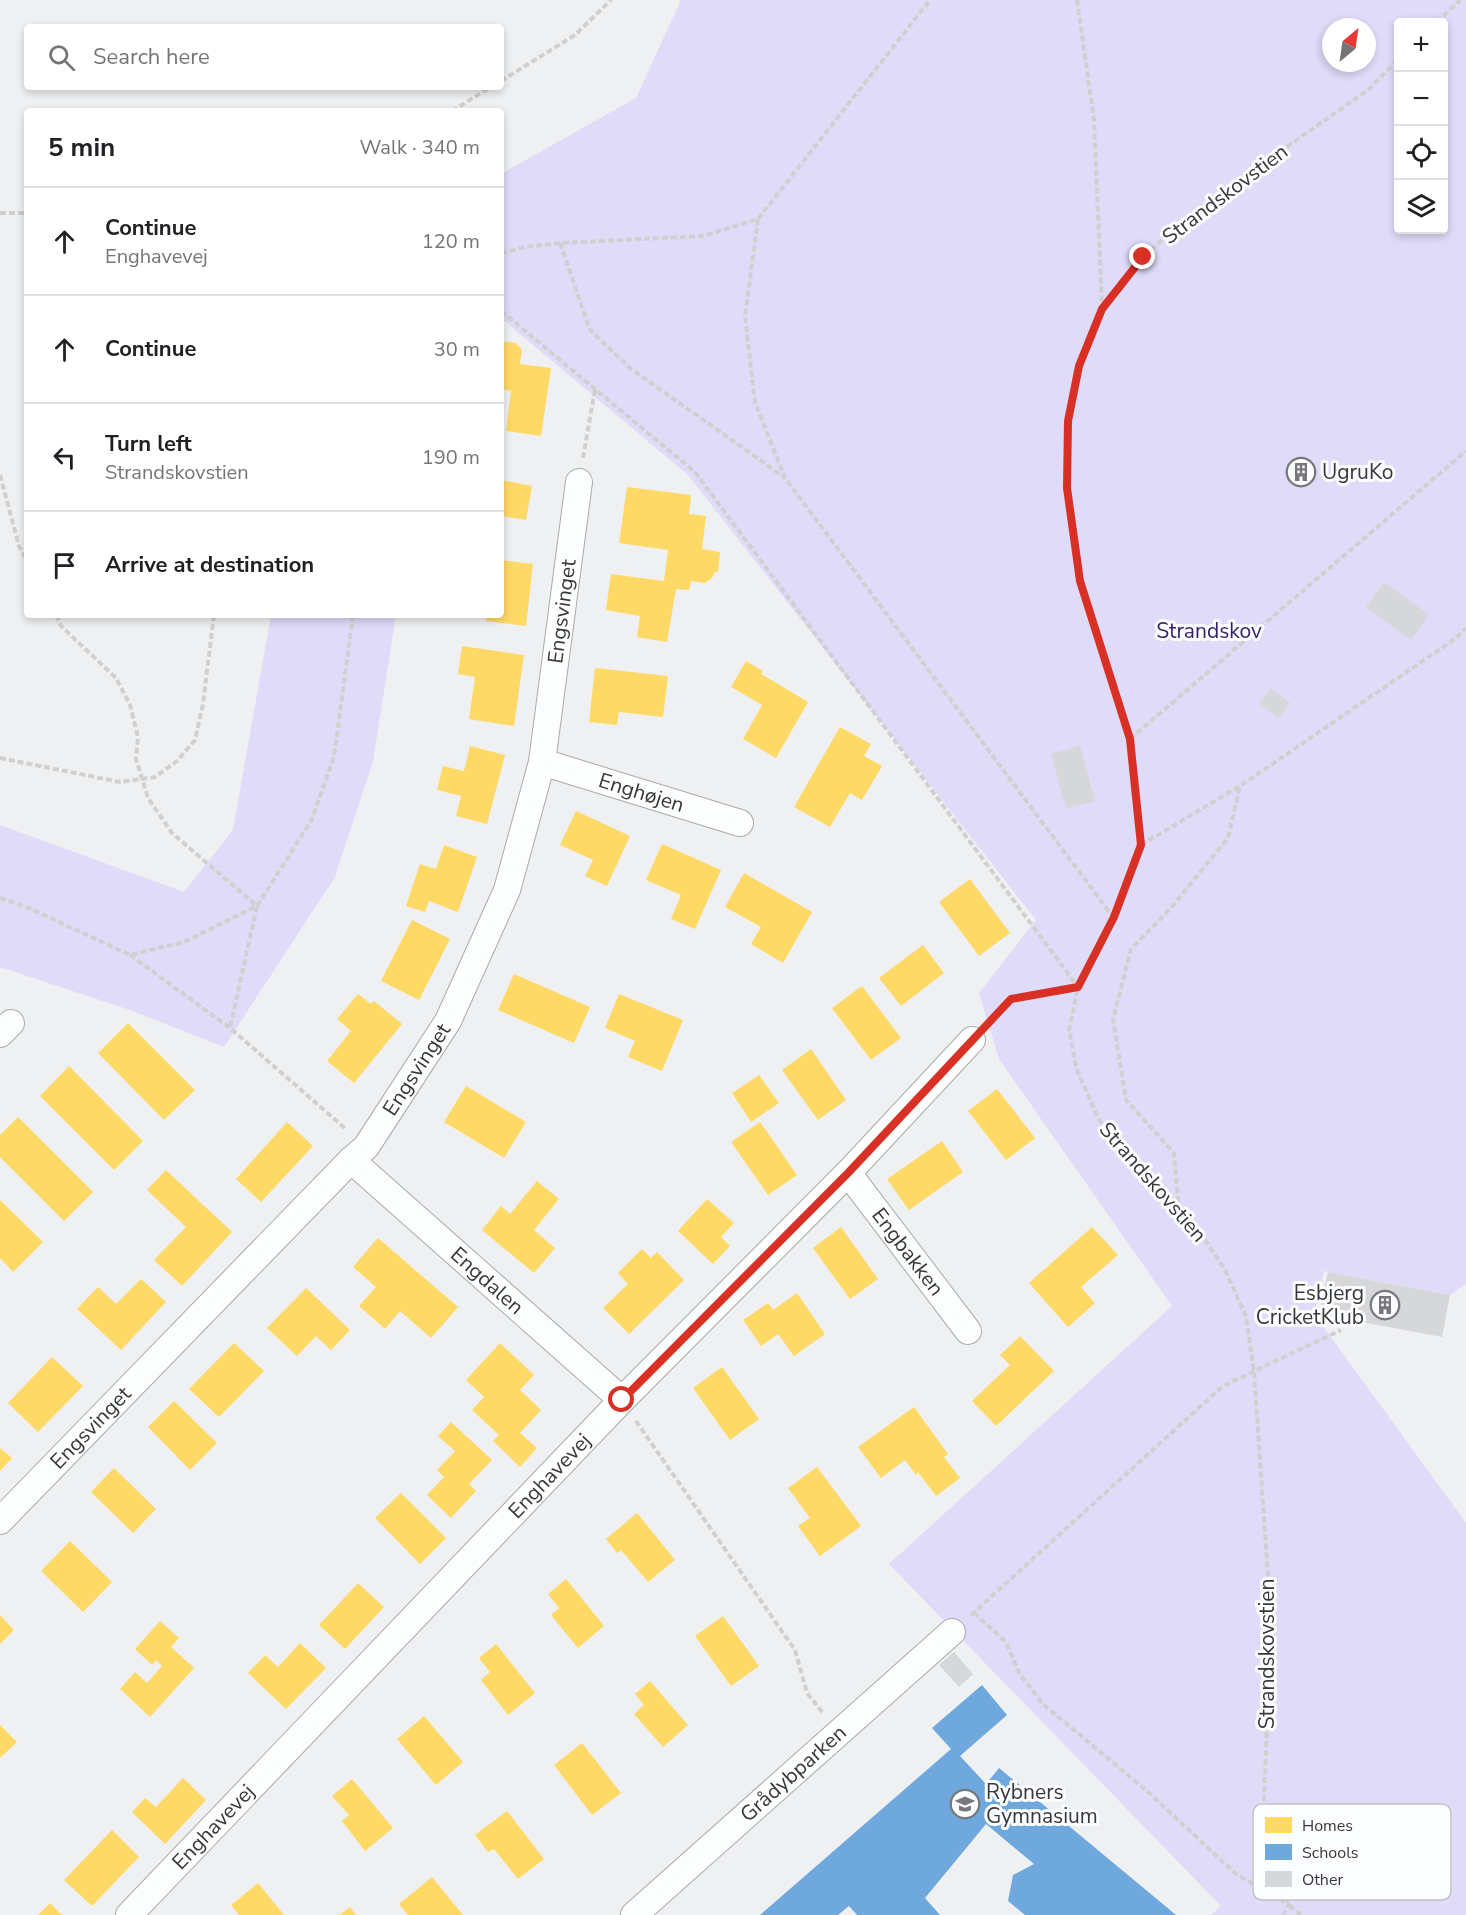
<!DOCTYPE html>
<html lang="en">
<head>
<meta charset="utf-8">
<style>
	body { margin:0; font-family:"Nunito Sans",sans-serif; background:#f6f6f6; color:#202124 }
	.controls { position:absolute; right:18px; top:18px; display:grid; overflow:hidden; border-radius:6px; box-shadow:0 3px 9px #0003 }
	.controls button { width:54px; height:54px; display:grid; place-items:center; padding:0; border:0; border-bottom:2px solid #e0e0e0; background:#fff; color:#202124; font:30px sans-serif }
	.compass { position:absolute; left:1322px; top:18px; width:54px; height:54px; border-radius:50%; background:#fff; box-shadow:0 3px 9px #0003; rotate:29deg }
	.stop { position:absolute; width:18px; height:18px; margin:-14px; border:4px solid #d93025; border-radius:50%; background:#fff }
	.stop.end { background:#d93025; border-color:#fff; box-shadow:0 2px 6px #0008 }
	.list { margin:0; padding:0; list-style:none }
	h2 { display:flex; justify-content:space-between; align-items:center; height:78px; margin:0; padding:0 24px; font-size:26px }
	h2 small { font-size:20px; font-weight:400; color:#757577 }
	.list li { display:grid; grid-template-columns:39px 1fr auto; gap:18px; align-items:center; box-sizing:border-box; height:108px; padding:0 24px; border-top:2px solid #e0e0e0 }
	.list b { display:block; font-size:22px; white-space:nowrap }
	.list p { margin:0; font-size:20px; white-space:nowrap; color:#757577 }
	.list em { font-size:20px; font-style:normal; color:#757577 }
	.icon { flex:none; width:33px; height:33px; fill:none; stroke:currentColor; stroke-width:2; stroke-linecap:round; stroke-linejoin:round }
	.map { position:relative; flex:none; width:1466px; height:1915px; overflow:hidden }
	.search { position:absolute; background:#fff; box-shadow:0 3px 9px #0003; left:24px; top:24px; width:480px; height:66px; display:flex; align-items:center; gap:15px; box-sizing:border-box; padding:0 21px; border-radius:6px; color:#757577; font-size:22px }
	.panel { position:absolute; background:#fff; box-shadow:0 3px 9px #0003; left:24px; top:108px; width:480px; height:510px; border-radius:6px }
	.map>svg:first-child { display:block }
</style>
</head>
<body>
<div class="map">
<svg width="1466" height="1915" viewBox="0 0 1466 1915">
	<rect width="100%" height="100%" fill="#eef0f2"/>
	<g fill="#dfdbf8" fill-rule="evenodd">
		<path d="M681 0H1466V1284L1450 1295 1324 1271 1314 1314 1466 1523V1915H1211L1221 1906 889 1564 1172 1306 999 1059 979 993 1036 920 688 475 501 318V174L636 98ZM1398 22H1444V230H1398ZM1331 27H1367V63H1331Z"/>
		<path d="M271 615H396L373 761 335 877 224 1047 130 1010 0 967V825L184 892 233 830Z"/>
	</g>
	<g fill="#ffd966">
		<path d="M501 341 516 343 522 350 520 364 551 368 541 436 506 431 511 391 501 389Z"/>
		<path d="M501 480 532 486 526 520 501 516Z"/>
		<path d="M627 487 691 495 689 514 706 516 702 549 720 552 718 572H715L712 578 705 583 691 581 689 590 676 589 667 642 637 637 640 616 606 610 611 574 664 581 668 550 619 543Z"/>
		<path d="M501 560 533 564 526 626 486 621 487 615H501Z"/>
		<path d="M462 646 524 655 514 726 469 719 475 677 458 674Z"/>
		<path d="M746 661 763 671 761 674 808 702 776 758 743 739 762 705 731 687Z"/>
		<path d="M595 668 668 676 663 717 619 712 617 725 589 722Z"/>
		<path d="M840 727 871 744 864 756 882 766 862 800 850 793 830 827 794 807Z"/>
		<path d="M470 746 505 755 487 824 456 816 461 796 437 790 443 766 464 771Z"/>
		<path d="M576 811 630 836 607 886 585 876 593 860 560 845Z"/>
		<path d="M662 844 721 870 695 929 671 919 681 895 646 880Z"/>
		<path d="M444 845 477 857 458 912 429 901 425 912 406 906 420 864 436 869Z"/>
		<path d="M744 873 812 912 783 963 751 944 761 927 725 907Z"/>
		<path d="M970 879 1010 933 979 956 939 902Z"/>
		<path d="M412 920 450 939 419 1000 381 981Z"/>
		<path d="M923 945 944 973 901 1006 879 978Z"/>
		<path d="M514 974 590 1007 574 1043 498 1010Z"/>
		<path d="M862 986 901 1038 871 1060 832 1008Z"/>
		<path d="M358 994 371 1004 374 1001 402 1024 354 1083 327 1061 351 1031 337 1019Z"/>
		<path d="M619 994 683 1020 662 1071 628 1057 635 1041 605 1028Z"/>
		<path d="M128 1023 195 1090 164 1120 98 1053Z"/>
		<path d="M811 1049 846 1100 818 1120 782 1070Z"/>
		<path d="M69 1066 143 1141 114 1170 40 1096Z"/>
		<path d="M759 1075 779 1103 751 1122 732 1093Z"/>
		<path d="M466 1086 526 1122 504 1158 444 1122Z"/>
		<path d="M997 1089 1035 1138 1006 1160 968 1111Z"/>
		<path d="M18 1117 93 1192 64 1221 0 1157V1135Z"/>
		<path d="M287 1122 313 1146 261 1202 236 1179Z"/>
		<path d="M760 1122 797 1175 768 1195 731 1142Z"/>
		<path d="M942 1141 963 1172 909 1210 887 1179Z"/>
		<path d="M166 1170 232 1232 182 1286 154 1260 186 1227 147 1190Z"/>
		<path d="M537 1181 559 1199 534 1230 555 1248 534 1273 482 1230 501 1206 510 1214Z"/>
		<path d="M707 1199 734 1223 721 1237 730 1246 713 1264 678 1231Z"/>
		<path d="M0 1200 43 1242 13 1272 0 1258Z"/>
		<path d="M841 1227 878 1279 850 1299 813 1248Z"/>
		<path d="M1092 1227 1118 1255 1081 1287 1095 1303 1068 1327 1029 1283Z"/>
		<path d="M378 1238 458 1307 431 1338 400 1311 385 1329 359 1306 376 1287 353 1267Z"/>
		<path d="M642 1249 651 1258 657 1252 684 1280 629 1334 603 1308 628 1284 618 1273Z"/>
		<path d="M141 1279 166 1302 121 1350 77 1309 98 1287 116 1304Z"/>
		<path d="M306 1288 350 1330 331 1350 316 1336 297 1356 267 1328Z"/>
		<path d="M797 1293 825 1334 794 1356 778 1334 761 1346 743 1320 768 1303 773 1310Z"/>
		<path d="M1020 1336 1054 1371 996 1426 972 1401 1010 1365 1000 1355Z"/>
		<path d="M234 1343 264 1371 219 1417 189 1389Z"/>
		<path d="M500 1343 534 1375 520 1390 541 1410 520 1433 537 1448 520 1467 493 1441 499 1435 472 1410 484 1397 466 1380Z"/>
		<path d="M52 1357 83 1386 38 1432 8 1403Z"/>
		<path d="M722 1367 759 1419 730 1440 693 1388Z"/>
		<path d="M174 1401 217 1443 190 1470 148 1427Z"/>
		<path d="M914 1407 948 1454 944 1457 960 1478 936 1496 918 1472 916 1475 905 1460 881 1478 858 1447Z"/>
		<path d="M451 1422 492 1460 469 1484 476 1491 451 1518 427 1495 444 1477 437 1470 455 1451 438 1436Z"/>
		<path d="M0 1448 12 1458 0 1471Z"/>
		<path d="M817 1467 861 1526 820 1556 798 1526 810 1518 788 1488Z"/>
		<path d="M114 1468 156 1509 133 1533 91 1492Z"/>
		<path d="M401 1493 446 1538 420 1564 375 1518Z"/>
		<path d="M637 1513 675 1560 648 1582 621 1550 617 1553 606 1539Z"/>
		<path d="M70 1541 112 1582 83 1612 41 1571Z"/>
		<path d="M566 1579 604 1626 578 1648 551 1615 559 1608 548 1594Z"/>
		<path d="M358 1583 384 1607 345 1649 319 1625Z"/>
		<path d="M0 1615 14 1630 0 1644Z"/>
		<path d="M723 1616 759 1666 731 1686 695 1636Z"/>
		<path d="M160 1621 179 1638 171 1647 194 1668 150 1717 120 1689 135 1672 147 1683 162 1666 156 1660 152 1665 135 1649Z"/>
		<path d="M300 1643 326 1668 286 1709 248 1673 265 1655 278 1667Z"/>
		<path d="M496 1644 535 1693 508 1715 481 1680 490 1672 479 1658Z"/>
		<path d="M650 1681 688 1725 663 1747 634 1714 644 1705 635 1694Z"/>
		<path d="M424 1716 463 1762 436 1785 397 1739Z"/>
		<path d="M0 1725 17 1742 0 1758Z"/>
		<path d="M582 1743 621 1793 592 1815 554 1765Z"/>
		<path d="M183 1778 206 1800 165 1844 132 1812 145 1798 156 1807Z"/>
		<path d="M352 1779 393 1828 365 1851 342 1821 349 1815 332 1796Z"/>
		<path d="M507 1811 544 1859 518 1879 494 1849 488 1852 475 1835Z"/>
		<path d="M112 1830 139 1857 92 1906 64 1880Z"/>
		<path d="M432 1877 463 1915H408L399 1904Z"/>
		<path d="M258 1883 284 1915H239L231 1905Z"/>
		<path d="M50 1903 62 1915H38Z"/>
		<path d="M350 1907 356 1915H339Z"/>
	</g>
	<path fill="#6fa8dc" d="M982 1685 1007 1715 960 1756 986 1784 999 1768 1176 1915H1025L1008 1901 1013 1875 1034 1864 986 1824 925 1898 940 1915H857L849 1906 838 1915H760L951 1749 932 1728Z"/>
	<g fill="#d6d7d8">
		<path d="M1303 458 1315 473 1299 486 1286 471Z"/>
		<path d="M1384 582 1429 615 1411 640 1366 607Z"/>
		<path d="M1271 688 1290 703 1278 718 1259 703Z"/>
		<path d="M1080 746 1095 801 1066 808 1051 754Z"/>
		<path d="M1328 1272 1450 1295 1442 1337 1319 1314Z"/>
		<path d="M954 1652 973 1674 959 1687 939 1665Z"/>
	</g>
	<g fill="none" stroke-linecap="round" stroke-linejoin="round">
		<g stroke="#a9aaac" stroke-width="28">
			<g id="minor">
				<path id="s1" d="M542 762 740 823"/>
				<path d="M0 1034 11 1023"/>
				<path id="s2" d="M351 1160 622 1400"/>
				<path id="s3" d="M848 1173 968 1331"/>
				<path id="s4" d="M0 1521 351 1160 366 1147 448 1021 507 890 542 762 579 482"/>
				<path id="s5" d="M129 1915 622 1400 848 1173 972 1040"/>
				<path id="s6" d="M634 1915 952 1632"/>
			</g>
		</g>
		<g stroke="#d0d0d1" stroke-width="4" stroke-dasharray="6 3" stroke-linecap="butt">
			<path d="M1077 0 1094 120 1102 308"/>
			<path d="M1437 22 1460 0"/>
			<path d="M501 81 575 35 611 0"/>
			<path d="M452 111 491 87"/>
			<path d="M0 213H27"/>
			<path d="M758 219 745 317 755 402 785 478 1113 917"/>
			<path d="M560 243 590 330 630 368 784 477"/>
			<path d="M501 253 525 247 560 243 703 236 758 219 930 0"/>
			<path d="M501 311 695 472 1078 987"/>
			<path d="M583 458 595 389"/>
			<path d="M0 475 19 546 27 561"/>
			<path d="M56 615 61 626 116 678 130 705 138 737 136 759 148 798 172 833 257 906 230 1028"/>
			<path d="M1130 739 1466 451"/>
			<path d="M0 758 120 782 155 777 177 761 195 740 203 704 214 615"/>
			<path d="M1141 845 1240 786 1455 639 1466 628"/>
			<path d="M0 898 29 908 130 955 184 942 257 906 311 821 334 757 353 615"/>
			<path d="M130 955 230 1028 347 1130"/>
			<path d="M988 1023 1011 999 1078 987"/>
			<path d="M1179 1211 1174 1153 1126 1100 1113 1019 1131 949 1170 909 1228 838 1240 786"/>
			<path d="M636 1421 795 1650 807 1693 823 1713"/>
			<path d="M974 1613 1006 1642 1019 1673 1043 1704 1147 1791 1236 1874 1289 1905 1283 1915"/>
			<path d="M971 1615 1223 1386 1341 1330"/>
			<path d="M1301 1915 1289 1905 1262 1851 1271 1620 1254 1372 1246 1316 1225 1270 1199 1231 1132 1164 1099 1120 1077 1070 1069 1030 1078 987 1114 917 1141 845 1130 739 1080 581 1067 488 1068 421 1079 366 1102 309 1143 257 1194 212 1368 90 1398 60"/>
		</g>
		<use href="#minor" stroke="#fcfdfd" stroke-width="26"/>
	</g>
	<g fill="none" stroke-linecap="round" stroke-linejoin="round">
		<path stroke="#d93025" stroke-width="8" d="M622 1400 848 1173 1011 999 1078 987 1114 917 1141 845 1130 739 1080 581 1067 488 1068 421 1079 366 1102 309 1143 257"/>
	</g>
	<defs>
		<g id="building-ring" transform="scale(1.5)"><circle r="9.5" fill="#fcfdff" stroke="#77787a" stroke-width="1.5"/><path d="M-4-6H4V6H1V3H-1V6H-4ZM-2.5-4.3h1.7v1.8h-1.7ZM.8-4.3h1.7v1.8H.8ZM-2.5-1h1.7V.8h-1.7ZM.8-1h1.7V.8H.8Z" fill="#77787a"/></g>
		<g id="university-ring" transform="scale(1.5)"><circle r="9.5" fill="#fcfdff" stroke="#77787a" stroke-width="1.5"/><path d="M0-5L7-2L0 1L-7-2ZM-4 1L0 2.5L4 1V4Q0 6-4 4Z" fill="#77787a"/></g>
	</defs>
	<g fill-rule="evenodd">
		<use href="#building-ring" x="1301" y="472"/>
		<use href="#building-ring" x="1385" y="1305"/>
		<use href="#university-ring" x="965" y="1804"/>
	</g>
	<g text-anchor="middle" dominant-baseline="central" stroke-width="6" stroke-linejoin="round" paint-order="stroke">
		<g font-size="21" fill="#373839" stroke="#fcfdff">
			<text transform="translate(1225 194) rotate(-37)">Strandskovstien</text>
			<text stroke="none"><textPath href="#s4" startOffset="1102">Engsvinget</textPath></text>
			<text stroke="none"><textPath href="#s1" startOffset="104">Enghøjen</textPath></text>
			<text stroke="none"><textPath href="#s4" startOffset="616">Engsvinget</textPath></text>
			<text transform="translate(1153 1182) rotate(49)">Strandskovstien</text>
			<text stroke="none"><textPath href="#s3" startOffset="99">Engbakken</textPath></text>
			<text stroke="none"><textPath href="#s2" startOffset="182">Engdalen</textPath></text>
			<text stroke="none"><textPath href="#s4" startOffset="130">Engsvinget</textPath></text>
			<text stroke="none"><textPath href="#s5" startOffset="608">Enghavevej</textPath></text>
			<text transform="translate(1267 1654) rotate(-90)">Strandskovstien</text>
			<text stroke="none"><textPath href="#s6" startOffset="213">Grådybparken</textPath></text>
			<text stroke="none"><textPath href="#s5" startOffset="122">Enghavevej</textPath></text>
		</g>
		<g font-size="21" fill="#373839" stroke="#fcfdff" text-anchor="start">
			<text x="1322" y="472">UgruKo</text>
			<text x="1364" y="1293" text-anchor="end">Esbjerg<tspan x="1364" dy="24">CricketKlub</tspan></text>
			<text x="986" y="1792">Rybners<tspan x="986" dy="24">Gymnasium</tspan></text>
		</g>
		<g font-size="21" fill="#371f68" stroke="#fcfdff">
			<text x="1209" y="631">Strandskov</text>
		</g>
	</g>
	<rect x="1253" y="1804" width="198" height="96" rx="9" fill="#fcfdff" stroke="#c1c2c4" stroke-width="1.5"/>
	<rect x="1265" y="1817" width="27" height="16" fill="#ffd966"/>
	<rect x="1265" y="1844" width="27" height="16" fill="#6fa8dc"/>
	<rect x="1265" y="1871" width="27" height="16" fill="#d6d7d8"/>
	<g font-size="16" fill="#373839">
		<text x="1302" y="1831">Homes</text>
		<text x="1302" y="1858">Schools</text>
		<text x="1302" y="1885">Other</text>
	</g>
</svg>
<div class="controls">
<button>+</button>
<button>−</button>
<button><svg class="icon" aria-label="locate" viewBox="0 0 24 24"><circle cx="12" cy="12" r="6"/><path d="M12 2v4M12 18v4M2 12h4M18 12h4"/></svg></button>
<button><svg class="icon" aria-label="layers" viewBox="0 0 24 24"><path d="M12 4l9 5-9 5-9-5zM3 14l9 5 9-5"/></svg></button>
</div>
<svg class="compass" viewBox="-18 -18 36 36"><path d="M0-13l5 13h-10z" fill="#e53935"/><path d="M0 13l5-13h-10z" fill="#757577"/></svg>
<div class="stop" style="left:622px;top:1400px"></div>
<div class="stop end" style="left:1143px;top:257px"></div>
<div class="search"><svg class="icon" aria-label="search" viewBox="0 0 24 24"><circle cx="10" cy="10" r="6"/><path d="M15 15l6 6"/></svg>Search here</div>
<section class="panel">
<h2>5 min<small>Walk · 340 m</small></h2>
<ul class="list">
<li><svg class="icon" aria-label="ahead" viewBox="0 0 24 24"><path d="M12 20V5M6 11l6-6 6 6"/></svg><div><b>Continue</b><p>Enghavevej</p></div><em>120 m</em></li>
<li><svg class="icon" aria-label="ahead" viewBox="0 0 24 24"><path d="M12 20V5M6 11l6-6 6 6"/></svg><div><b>Continue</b></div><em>30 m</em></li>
<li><svg class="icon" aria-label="left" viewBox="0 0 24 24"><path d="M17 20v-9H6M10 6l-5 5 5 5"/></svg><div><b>Turn left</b><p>Strandskovstien</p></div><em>190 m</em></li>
<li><svg class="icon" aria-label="arrive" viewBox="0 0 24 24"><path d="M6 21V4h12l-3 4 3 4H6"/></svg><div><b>Arrive at destination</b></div></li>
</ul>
</section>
</div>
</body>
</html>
